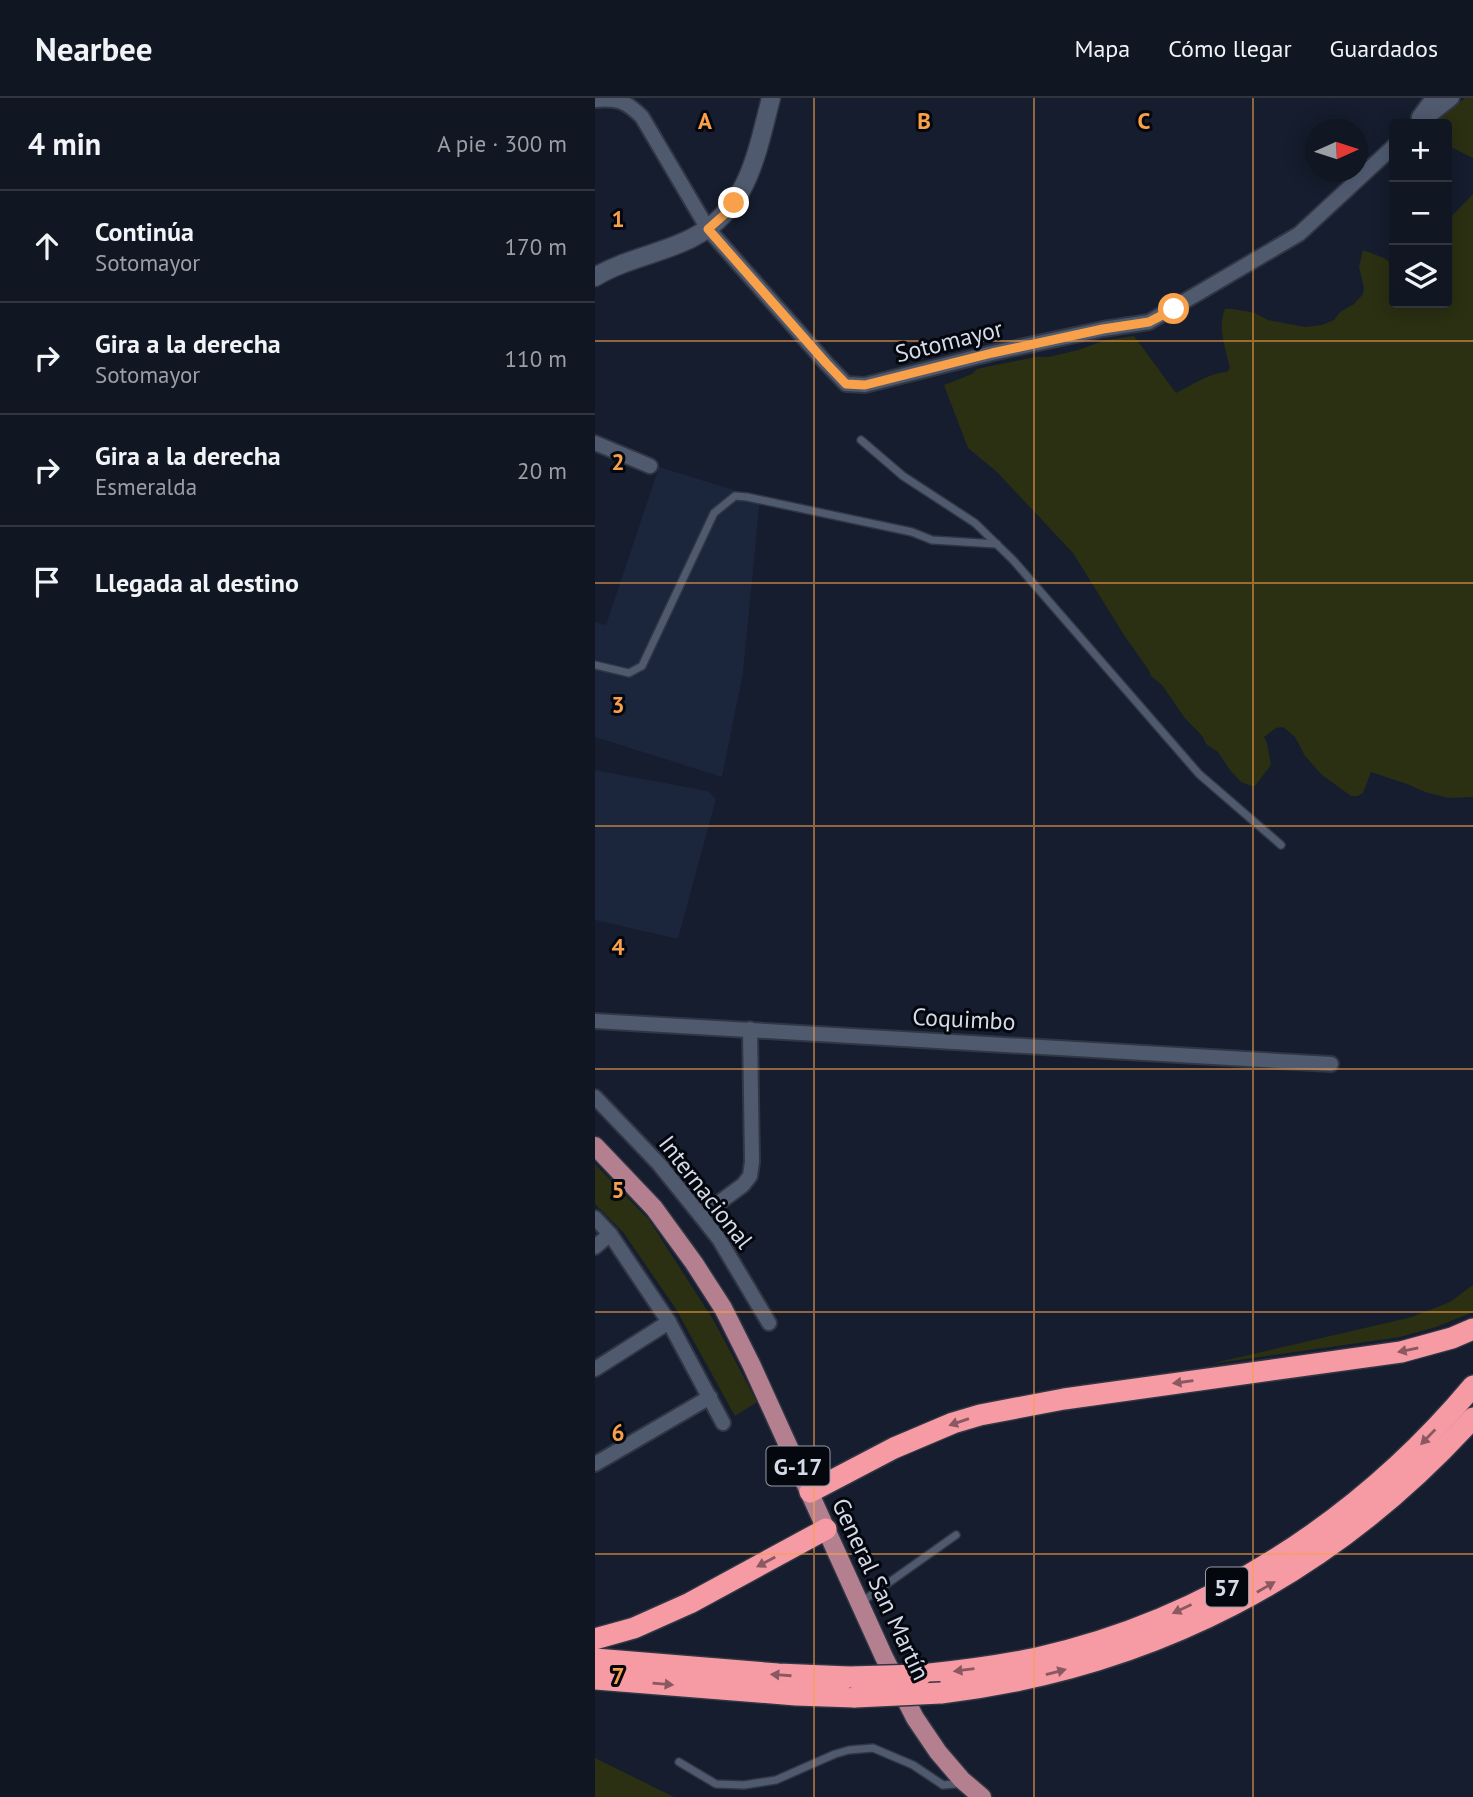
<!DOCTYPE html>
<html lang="es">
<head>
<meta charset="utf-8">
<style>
	body { margin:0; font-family:"PT Sans",sans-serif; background:#1e232f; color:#f1f3f6 }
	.controls { position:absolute; right:21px; top:21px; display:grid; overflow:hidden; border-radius:7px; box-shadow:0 4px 18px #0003 }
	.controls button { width:63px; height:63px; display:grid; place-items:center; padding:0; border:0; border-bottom:2px solid #303540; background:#101622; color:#f1f3f6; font:35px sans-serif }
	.compass { position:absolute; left:710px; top:21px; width:63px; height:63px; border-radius:50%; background:#101622; box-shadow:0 4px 18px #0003; rotate:87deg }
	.stop { position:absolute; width:21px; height:21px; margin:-16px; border:5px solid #f8a14a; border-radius:50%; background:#fff }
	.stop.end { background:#f8a14a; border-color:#fff; box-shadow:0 2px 7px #0008 }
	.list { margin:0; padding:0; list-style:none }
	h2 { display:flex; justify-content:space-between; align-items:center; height:91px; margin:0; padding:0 28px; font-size:30px }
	h2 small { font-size:23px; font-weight:400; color:#9c9fa5 }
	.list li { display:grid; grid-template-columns:46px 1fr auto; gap:21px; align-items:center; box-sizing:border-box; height:112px; padding:0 28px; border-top:2px solid #303540 }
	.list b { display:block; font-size:26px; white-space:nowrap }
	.list p { margin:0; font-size:23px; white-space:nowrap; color:#9c9fa5 }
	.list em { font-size:23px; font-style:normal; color:#9c9fa5 }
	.icon { flex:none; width:38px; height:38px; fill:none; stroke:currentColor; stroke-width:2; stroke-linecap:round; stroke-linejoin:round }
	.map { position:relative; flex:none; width:878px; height:1699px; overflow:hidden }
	header { display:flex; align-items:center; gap:42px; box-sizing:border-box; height:98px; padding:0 35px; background:#101622; border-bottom:2px solid #303540 }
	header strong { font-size:33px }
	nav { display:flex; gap:38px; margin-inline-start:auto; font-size:24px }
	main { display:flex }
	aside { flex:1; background:#101622 }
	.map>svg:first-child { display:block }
</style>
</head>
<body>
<header>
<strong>Nearbee</strong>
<nav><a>Mapa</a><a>Cómo llegar</a><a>Guardados</a></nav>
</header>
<main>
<aside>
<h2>4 min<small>A pie · 300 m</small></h2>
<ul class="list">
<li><svg class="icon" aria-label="ahead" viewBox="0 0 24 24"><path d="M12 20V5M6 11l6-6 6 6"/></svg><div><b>Continúa</b><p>Sotomayor</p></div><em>170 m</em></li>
<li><svg class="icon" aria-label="right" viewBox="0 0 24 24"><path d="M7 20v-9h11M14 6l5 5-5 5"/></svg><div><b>Gira a la derecha</b><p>Sotomayor</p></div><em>110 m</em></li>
<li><svg class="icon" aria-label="right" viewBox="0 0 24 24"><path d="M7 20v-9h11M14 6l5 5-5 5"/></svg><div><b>Gira a la derecha</b><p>Esmeralda</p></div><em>20 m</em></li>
<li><svg class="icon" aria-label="arrive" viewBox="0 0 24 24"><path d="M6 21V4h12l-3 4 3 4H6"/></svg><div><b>Llegada al destino</b></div></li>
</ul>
</aside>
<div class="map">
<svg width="878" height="1699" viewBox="0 0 878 1699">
	<rect width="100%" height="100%" fill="#151d2e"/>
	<g fill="#1b253c">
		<path d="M64 369 165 400 148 575 127 679 0 639V524L11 527Z"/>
		<path d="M0 672 113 693 121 701 83 841 0 822Z"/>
	</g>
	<g fill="#2b3012">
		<path d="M870 0H878V60L852 47V26H838Z"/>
		<path d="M878 96V699L854 700 830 694 812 686 776 674 768 695 763 698H756L727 677 710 658 700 639 688 629 681 630 669 639 672 645 676 667 659 689 646 684 635 672 623 654 611 646 608 639 589 619 567 587 556 578 553 571 529 537 478 455 402 374 373 350 349 287 377 276 382 271 391 269 441 259H454L483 252 511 242 539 238 581 295C597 287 614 275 632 274L635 270C631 252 622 229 630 211H638L660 215 673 222 710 229 727 227 739 222 745 214 759 206 768 196 769 190 764 169 768 152 789 160 799 167V205H852V123Z"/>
		<path d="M0 1066 54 1122 119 1223 162 1304 140 1318 81 1211 28 1134 0 1106Z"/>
		<path d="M878 1187V1214L841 1229 805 1239 615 1266 817 1219 855 1204Z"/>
		<path d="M0 1660 79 1699H0Z"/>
	</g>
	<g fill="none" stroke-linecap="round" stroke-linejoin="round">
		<g stroke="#313644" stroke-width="10">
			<g id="lane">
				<path d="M266 342 308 378 380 425 418 462 604 676 686 747"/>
				<path d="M0 567 34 575 47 568 119 415 140 398 152 399 317 434 337 442 402 446"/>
				<path d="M265 1505 361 1437"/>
				<path d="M84 1664 121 1686 149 1687 181 1682 240 1656 254 1652 278 1650 318 1667 348 1687 360 1686 367 1683"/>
			</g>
		</g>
		<g stroke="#313644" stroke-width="18">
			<g id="street">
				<path d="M0 2C23 0 31 3 47 19L113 131 231 265 251 286 270 287 397 255 508 231 554 224 704 136 799 48"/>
				<path d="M824 19 838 0"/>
				<path d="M824 26 857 0"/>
				<path d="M0 345 55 368"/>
				<path d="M0 923 736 966"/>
				<path d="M0 999 64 1066 106 1118 124 1141 174 1225"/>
				<path d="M106 1118 148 1087 155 1078 157 1064 155 931"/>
				<path d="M0 1120 15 1136 74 1224 128 1325"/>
				<path d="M0 1149 15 1136"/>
				<path d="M0 1271 74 1224"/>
				<path d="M0 1366 115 1299"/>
			</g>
		</g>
		<g stroke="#313644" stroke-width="21">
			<path id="secondary" d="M0 179C26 163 58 157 86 145 152 118 160 62 176 0"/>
		</g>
		<g stroke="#313644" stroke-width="21">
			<path id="primary" d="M0 1048 59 1110 99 1165 128 1210 157 1268 289 1559 320 1620 343 1654 367 1682 387 1699"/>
		</g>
		<g stroke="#313644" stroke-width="24">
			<g id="highway">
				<path d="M215 1394 299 1350 358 1325 385 1317 469 1301 806 1254 857 1240 878 1231"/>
				<path d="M0 1541 39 1530 95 1505 231 1431"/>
				<path d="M0 1561 183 1576 254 1579"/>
				<path d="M326 1577C365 1573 404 1568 442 1560 613 1522 766 1422 878 1288"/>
				<path d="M0 1581 201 1597 260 1599"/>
				<path d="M346 1595C556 1570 736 1477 878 1320"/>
			</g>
		</g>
		<use href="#lane" stroke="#505a6f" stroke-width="7"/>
		<use href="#street" stroke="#505a6f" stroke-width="14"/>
		<use href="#secondary" stroke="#505a6f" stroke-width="18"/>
		<use href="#primary" stroke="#b4808f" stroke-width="18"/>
		<use href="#highway" stroke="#f69aa4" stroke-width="21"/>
		<g stroke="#313644" stroke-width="24" stroke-linecap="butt">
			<g id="highway-bridge">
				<path d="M254 1579 326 1577"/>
				<path d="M260 1599 346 1595"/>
			</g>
		</g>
		<use href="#highway-bridge" stroke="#f69aa4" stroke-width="21"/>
	</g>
	<defs><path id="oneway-solid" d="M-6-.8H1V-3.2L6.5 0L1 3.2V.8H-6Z" transform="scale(1.75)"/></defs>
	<g fill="#8a5861">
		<use href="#oneway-solid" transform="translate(813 1252) rotate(168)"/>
		<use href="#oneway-solid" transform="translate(588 1284) rotate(172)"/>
		<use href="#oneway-solid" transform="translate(364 1324) rotate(161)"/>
		<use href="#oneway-solid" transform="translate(833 1339) rotate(134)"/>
		<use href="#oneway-solid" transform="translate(171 1464) rotate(152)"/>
		<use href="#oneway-solid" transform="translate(671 1489) rotate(-30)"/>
		<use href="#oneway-solid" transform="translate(587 1511) rotate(155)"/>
		<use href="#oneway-solid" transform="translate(369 1572) rotate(173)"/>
		<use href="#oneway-solid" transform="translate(461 1574) rotate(-15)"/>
		<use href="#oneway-solid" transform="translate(186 1577) rotate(-176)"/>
		<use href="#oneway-solid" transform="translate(68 1586) rotate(5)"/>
	</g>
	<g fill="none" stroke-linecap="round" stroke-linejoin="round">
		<path stroke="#f8a14a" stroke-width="9" d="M139 105 130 116 113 131 231 265 251 286 270 287 397 255 508 231 554 224 579 211"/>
	</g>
	<path fill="none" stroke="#f8a14a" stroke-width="2" stroke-opacity="0.55" d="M219 0V1699M439 0V1699M658 0V1699M0 243H878M0 485H878M0 728H878M0 971H878M0 1214H878M0 1456H878"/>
	<g text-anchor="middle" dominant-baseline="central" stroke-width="6" stroke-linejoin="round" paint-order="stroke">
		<g fill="#05070f" stroke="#979ba6" stroke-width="2">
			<rect x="171.5" y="1348.5" width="63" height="39" rx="5"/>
			<rect x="611" y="1469.5" width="42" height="39" rx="5"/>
		</g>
		<g font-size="23" font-weight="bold" fill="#d5dbe7">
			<text x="203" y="1368">G-17</text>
			<text x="632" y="1489">57</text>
		</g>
		<g font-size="24" fill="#d5dbe7" stroke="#05070f">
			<text transform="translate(354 243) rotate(-14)">Sotomayor</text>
			<text transform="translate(369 921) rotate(3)">Coquimbo</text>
			<text transform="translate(111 1094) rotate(52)">Internacional</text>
			<text transform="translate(286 1491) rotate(65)">General San Martín</text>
		</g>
	</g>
	<g font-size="23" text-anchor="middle" font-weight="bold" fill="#f8a14a" stroke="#05070f" stroke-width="6" stroke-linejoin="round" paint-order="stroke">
		<text x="110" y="31">A</text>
		<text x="329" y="31">B</text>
		<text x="549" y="31">C</text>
		<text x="23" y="129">1</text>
		<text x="23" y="372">2</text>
		<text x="23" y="615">3</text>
		<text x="23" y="857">4</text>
		<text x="23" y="1100">5</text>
		<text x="23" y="1343">6</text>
		<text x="23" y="1586">7</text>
	</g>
</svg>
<div class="controls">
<button>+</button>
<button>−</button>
<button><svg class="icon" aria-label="layers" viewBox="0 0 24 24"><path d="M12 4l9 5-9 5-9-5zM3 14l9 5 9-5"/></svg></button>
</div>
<svg class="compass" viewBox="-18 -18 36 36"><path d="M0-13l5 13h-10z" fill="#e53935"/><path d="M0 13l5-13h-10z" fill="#9c9fa5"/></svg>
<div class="stop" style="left:579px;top:211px"></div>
<div class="stop end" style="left:139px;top:105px"></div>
</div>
</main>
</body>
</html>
